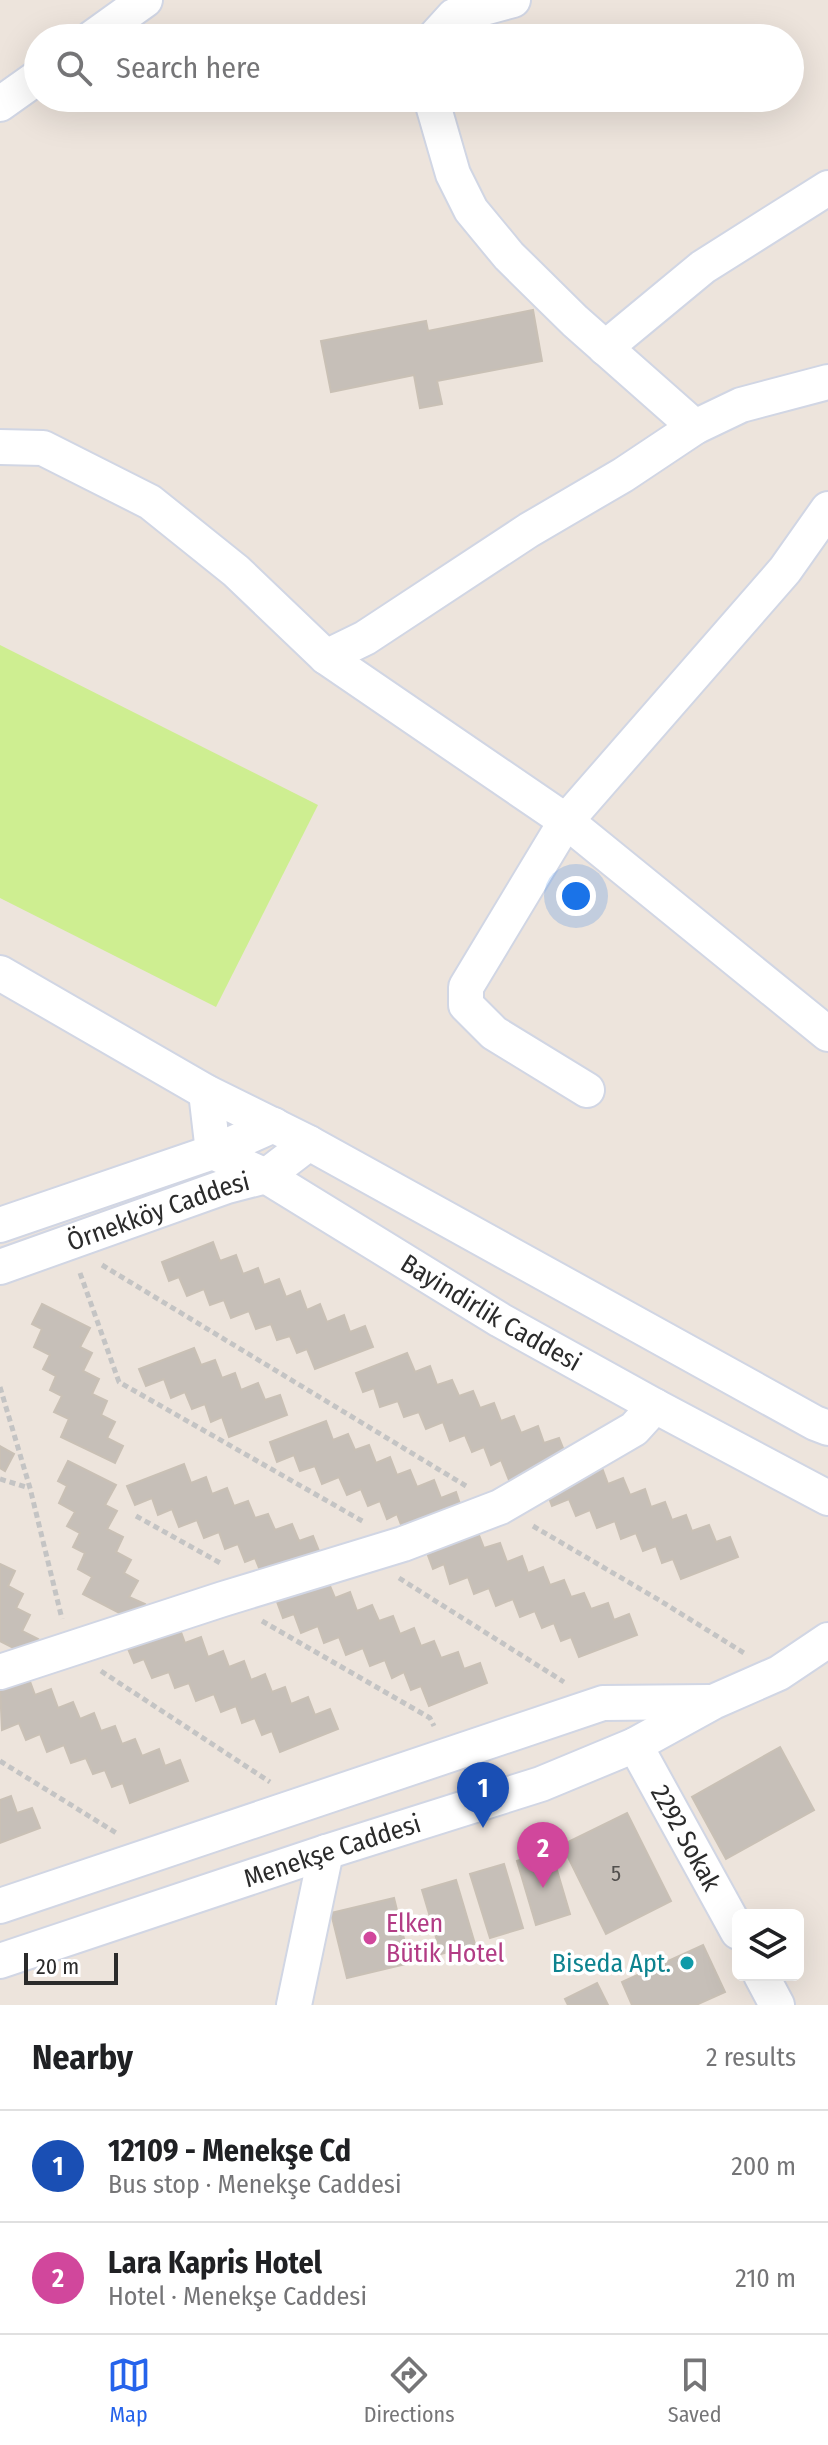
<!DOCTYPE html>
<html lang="en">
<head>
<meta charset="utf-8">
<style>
	body { margin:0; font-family:"Fira Sans Condensed",sans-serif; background:#f2f2f2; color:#202124 }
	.controls { position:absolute; right:24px; bottom:24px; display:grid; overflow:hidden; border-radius:12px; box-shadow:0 8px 32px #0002 }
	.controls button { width:72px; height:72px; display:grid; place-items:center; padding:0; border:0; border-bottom:2px solid #e0e0e0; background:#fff; color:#202124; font:40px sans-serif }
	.scale { position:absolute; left:24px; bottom:20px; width:94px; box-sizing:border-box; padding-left:8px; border:4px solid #2b2b2b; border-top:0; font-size:22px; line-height:28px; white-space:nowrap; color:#2b2b2b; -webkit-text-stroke:6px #fff; paint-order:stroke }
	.you { position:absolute; left:576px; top:896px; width:28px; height:28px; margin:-20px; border:6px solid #fff; border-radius:50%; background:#1a73e8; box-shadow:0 0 0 12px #1a73e833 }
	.badge { display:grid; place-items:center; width:52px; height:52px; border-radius:50%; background:#2563eb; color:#fff; font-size:26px; font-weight:700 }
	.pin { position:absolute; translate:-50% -66px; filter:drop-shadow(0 2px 4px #0008) }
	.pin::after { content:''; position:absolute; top:42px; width:28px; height:24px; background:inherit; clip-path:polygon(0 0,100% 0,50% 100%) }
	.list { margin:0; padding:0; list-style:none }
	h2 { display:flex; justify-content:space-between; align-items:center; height:104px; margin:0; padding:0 32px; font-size:34px }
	h2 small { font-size:26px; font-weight:400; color:#757577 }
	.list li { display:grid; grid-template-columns:52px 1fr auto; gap:24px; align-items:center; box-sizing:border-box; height:112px; padding:0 32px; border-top:2px solid #e0e0e0 }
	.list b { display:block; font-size:30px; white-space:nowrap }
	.list p { margin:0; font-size:26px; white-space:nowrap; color:#757577 }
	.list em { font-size:26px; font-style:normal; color:#757577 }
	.icon { flex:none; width:44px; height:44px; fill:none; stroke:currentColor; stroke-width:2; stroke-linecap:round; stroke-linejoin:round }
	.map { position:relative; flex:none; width:828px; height:2005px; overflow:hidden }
	.search { position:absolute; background:#fff; box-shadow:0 8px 32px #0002; left:24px; right:24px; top:24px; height:88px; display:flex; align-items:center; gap:20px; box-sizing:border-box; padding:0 28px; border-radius:44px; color:#757577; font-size:30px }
	.sheet { height:328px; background:#fff }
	nav { display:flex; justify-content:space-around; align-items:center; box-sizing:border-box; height:112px; border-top:2px solid #e0e0e0; background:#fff; font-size:22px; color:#757577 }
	nav a { display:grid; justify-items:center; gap:4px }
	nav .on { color:#2563eb }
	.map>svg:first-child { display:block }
</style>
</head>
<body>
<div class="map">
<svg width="828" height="2005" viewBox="0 0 828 2005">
	<rect width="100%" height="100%" fill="#ede4dc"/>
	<path fill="#ceee91" d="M0 645 318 805 216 1007 0 898Z"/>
	<g fill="#c6bfb8" stroke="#c9c0b5" stroke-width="2">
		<path d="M533 310 542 361 437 381 442 404 420 408 414 375 331 392 321 341 426 321 428 331Z"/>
		<path d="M213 1242 220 1261 236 1255 243 1274 258 1268 264 1285 279 1279 286 1297 300 1291 307 1310 320 1304 327 1322 344 1315 350 1332 365 1326 373 1347 315 1369 307 1349 297 1353 290 1336 277 1340 271 1324 256 1329 249 1311 231 1318 224 1300 210 1305 204 1289 187 1296 179 1277 169 1281 162 1262Z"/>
		<path d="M42 1304 90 1328 80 1347 92 1353 83 1371 99 1379 92 1394 107 1401 101 1415 115 1422 107 1438 123 1446 115 1463 61 1437 69 1419 54 1412 62 1396 50 1390 56 1376 43 1369 50 1355 34 1347 42 1329 32 1324Z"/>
		<path d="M194 1348 201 1365 215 1360 222 1378 235 1373 241 1390 258 1383 265 1400 280 1395 287 1415 229 1437 222 1417 211 1422 205 1404 192 1409 185 1392 171 1398 164 1379 146 1386 139 1369Z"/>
		<path d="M407 1353 415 1372 430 1366 437 1385 452 1380 459 1396 473 1391 480 1408 494 1403 501 1421 514 1416 521 1433 538 1426 544 1443 559 1438 567 1458 509 1480 501 1460 491 1465 484 1447 472 1452 465 1435 450 1441 443 1422 426 1429 419 1412 404 1417 398 1401 380 1407 374 1388 363 1392 356 1373Z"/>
		<path d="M326 1421 333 1440 348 1434 355 1450 369 1445 376 1463 390 1457 397 1475 410 1470 417 1487 434 1480 441 1498 456 1492 463 1513 405 1535 397 1514 387 1519 380 1501 368 1506 361 1489 347 1495 339 1477 322 1484 315 1466 300 1471 294 1455 277 1462 270 1442Z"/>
		<path d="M0 1446 14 1454 5 1471 0 1468Z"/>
		<path d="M68 1461 116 1485 105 1505 117 1511 107 1529 123 1537 116 1552 131 1560 124 1573 138 1581 129 1597 145 1604 137 1622 83 1594 92 1577 78 1569 85 1553 73 1547 80 1533 67 1526 75 1512 59 1503 67 1486 58 1481Z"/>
		<path d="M184 1464 191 1483 206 1477 212 1494 227 1488 234 1506 248 1501 255 1518 268 1514 275 1530 292 1524 299 1541 313 1536 321 1556 263 1578 255 1558 245 1562 238 1544 225 1549 219 1532 204 1538 197 1520 179 1527 172 1509 158 1515 152 1498 135 1505 127 1486Z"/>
		<path d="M601 1465 608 1484 623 1478 630 1495 645 1489 651 1507 665 1502 672 1520 686 1515 692 1531 709 1525 716 1542 730 1537 738 1557 681 1579 673 1559 662 1563 656 1546 643 1551 636 1533 621 1539 615 1521 597 1528 590 1510 576 1516 569 1499 552 1506 545 1487Z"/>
		<path d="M477 1530 484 1548 500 1543 507 1562 522 1556 528 1573 543 1567 550 1585 564 1580 571 1597 584 1593 591 1609 608 1603 614 1620 629 1614 637 1635 579 1657 571 1637 561 1641 554 1623 542 1628 535 1611 520 1617 513 1599 496 1606 489 1588 474 1594 468 1577 450 1584 444 1564 433 1569 426 1550Z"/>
		<path d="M0 1564 15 1571 8 1586 23 1594 16 1608 30 1615 22 1631 38 1639 29 1656 0 1641Z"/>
		<path d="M327 1579 335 1598 350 1592 357 1611 372 1605 379 1621 393 1616 400 1634 414 1628 421 1646 434 1641 441 1658 458 1652 464 1669 480 1663 487 1683 429 1706 421 1686 411 1690 404 1672 392 1678 385 1660 370 1666 363 1648 346 1655 339 1637 324 1643 318 1626 301 1633 294 1614 283 1618 276 1599Z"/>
		<path d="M178 1624 185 1643 201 1637 208 1657 223 1651 229 1667 244 1661 251 1680 265 1674 272 1692 285 1687 291 1704 308 1697 315 1715 330 1709 338 1729 280 1752 272 1731 262 1735 255 1718 242 1723 236 1706 221 1712 214 1694 196 1701 189 1683 175 1688 169 1672 152 1678 144 1659 134 1663 126 1644Z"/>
		<path d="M28 1676 35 1695 51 1689 58 1708 73 1702 80 1719 94 1713 101 1731 115 1726 122 1744 135 1739 142 1756 159 1749 165 1766 180 1760 188 1781 130 1803 123 1783 112 1787 105 1770 93 1774 86 1758 71 1763 64 1745 47 1752 40 1734 26 1740 19 1723 2 1730 0 1687Z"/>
		<path d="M780 1747 814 1810 726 1859 692 1797Z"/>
		<path d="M11 1796 17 1813 32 1808 40 1828 0 1843V1800Z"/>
		<path d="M627 1813 671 1901 606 1934 562 1845Z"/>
		<path d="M551 1850 570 1914 536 1925 517 1861Z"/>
		<path d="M504 1864 523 1928 490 1938 470 1874Z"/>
		<path d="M456 1880 475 1944 441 1954 422 1890Z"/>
		<path d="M394 1898 410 1963 347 1978 331 1913Z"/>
		<path d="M703 1945 725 1992 696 2005H632L622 1982Z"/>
		<path d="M597 1983 608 2005H568L565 1999Z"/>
	</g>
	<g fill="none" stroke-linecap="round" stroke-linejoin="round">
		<g stroke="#d1d6e4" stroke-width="38">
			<g id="street">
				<path d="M92 38 145 0"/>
				<path d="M434 38 454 16 513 0"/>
				<path d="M431 98 453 174 471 210 509 256 575 321 695 427"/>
				<path d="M0 104 38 77"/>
				<path d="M605 348 703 267 828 188"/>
				<path d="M0 447 43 448 150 502 236 571 326 657 566 821 828 1034"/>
				<path d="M326 657 365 638 529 530 623 475 695 427 741 405 828 382"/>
				<path d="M0 973 206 1092 309 1143 815 1423 828 1428"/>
				<path d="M587 1090 494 1033 466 1005V987L566 821 785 570 828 509"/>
				<path id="s1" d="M206 1092 213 1152 266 1176 500 1320 655 1406 828 1498"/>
				<path d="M0 1225 213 1152 274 1125"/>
				<path id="s2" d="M0 1267 227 1186 266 1176 309 1143"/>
				<path d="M0 1672 223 1599 403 1544 500 1507 634 1429 655 1406"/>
				<path id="s3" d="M635 1745 738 1932"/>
				<path d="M0 1906 603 1703 710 1702"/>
				<path id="s4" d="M0 1961 326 1852 541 1784 635 1745 713 1702 779 1673 828 1640"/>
				<path d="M761 1975 777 2005"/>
				<path d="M294 2005 326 1852"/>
			</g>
		</g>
		<g stroke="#c4c4c4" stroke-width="5" stroke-dasharray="6 4" stroke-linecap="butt">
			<path d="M102 1265 466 1486"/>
			<path d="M80 1273 119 1382 364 1522"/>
			<path d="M0 1387 30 1488 62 1619"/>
			<path d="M0 1479 29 1488"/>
			<path d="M136 1516 222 1564"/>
			<path d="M533 1526 659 1600 744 1653"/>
			<path d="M399 1578 564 1682"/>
			<path d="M262 1621 430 1718 434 1726"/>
			<path d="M101 1671 270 1782"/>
			<path d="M0 1761 118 1834"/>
		</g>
		<use href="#street" stroke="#fff" stroke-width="34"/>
	</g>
	<circle fill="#d1479c" stroke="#fff" stroke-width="3" cx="370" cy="1938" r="8"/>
	<circle fill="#0f9aa8" stroke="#fff" stroke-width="3" cx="687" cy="1963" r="8"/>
	<g text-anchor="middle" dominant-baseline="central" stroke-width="7" stroke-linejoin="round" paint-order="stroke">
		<g font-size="22" fill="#52504e">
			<text x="616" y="1873">5</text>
		</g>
		<g font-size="26" fill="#2b2b2b" stroke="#fff">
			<text stroke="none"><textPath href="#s2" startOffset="168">Örnekköy Caddesi</textPath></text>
			<text stroke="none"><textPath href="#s1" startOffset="382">Bayindirlik Caddesi</textPath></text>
			<text stroke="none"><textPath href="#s3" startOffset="106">2292 Sokak</textPath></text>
			<text stroke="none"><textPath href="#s4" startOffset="350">Menekşe Caddesi</textPath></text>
		</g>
		<g font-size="26" fill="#b23c85" stroke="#fff" text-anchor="start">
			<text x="386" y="1923">Elken<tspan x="386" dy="30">Bütik Hotel</tspan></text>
		</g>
		<g font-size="26" fill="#0d838f" stroke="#fff" text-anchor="end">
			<text x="671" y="1963">Biseda Apt.</text>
		</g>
	</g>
</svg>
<div class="controls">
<button><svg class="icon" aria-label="layers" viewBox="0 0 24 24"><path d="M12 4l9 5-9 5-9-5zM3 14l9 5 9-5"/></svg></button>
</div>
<div class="scale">20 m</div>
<div class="you"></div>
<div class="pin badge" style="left:483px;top:1828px;background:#1a4fb4">1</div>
<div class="pin badge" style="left:543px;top:1888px;background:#d1479c">2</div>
<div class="search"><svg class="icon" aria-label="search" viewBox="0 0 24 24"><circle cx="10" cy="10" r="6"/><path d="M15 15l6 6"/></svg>Search here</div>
</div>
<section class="sheet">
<h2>Nearby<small>2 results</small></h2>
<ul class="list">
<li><span class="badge" style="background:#1a4fb4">1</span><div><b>12109 - Menekşe Cd</b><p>Bus stop · Menekşe Caddesi</p></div><em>200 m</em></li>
<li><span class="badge" style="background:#d1479c">2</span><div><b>Lara Kapris Hotel</b><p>Hotel · Menekşe Caddesi</p></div><em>210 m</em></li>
</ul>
</section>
<nav>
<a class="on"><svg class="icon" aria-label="map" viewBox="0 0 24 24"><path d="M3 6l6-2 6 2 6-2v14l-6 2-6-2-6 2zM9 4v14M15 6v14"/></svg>Map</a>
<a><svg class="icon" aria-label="directions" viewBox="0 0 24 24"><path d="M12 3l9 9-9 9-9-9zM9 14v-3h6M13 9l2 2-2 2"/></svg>Directions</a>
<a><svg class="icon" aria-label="saved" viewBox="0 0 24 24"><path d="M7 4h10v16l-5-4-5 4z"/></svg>Saved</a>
</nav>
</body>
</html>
